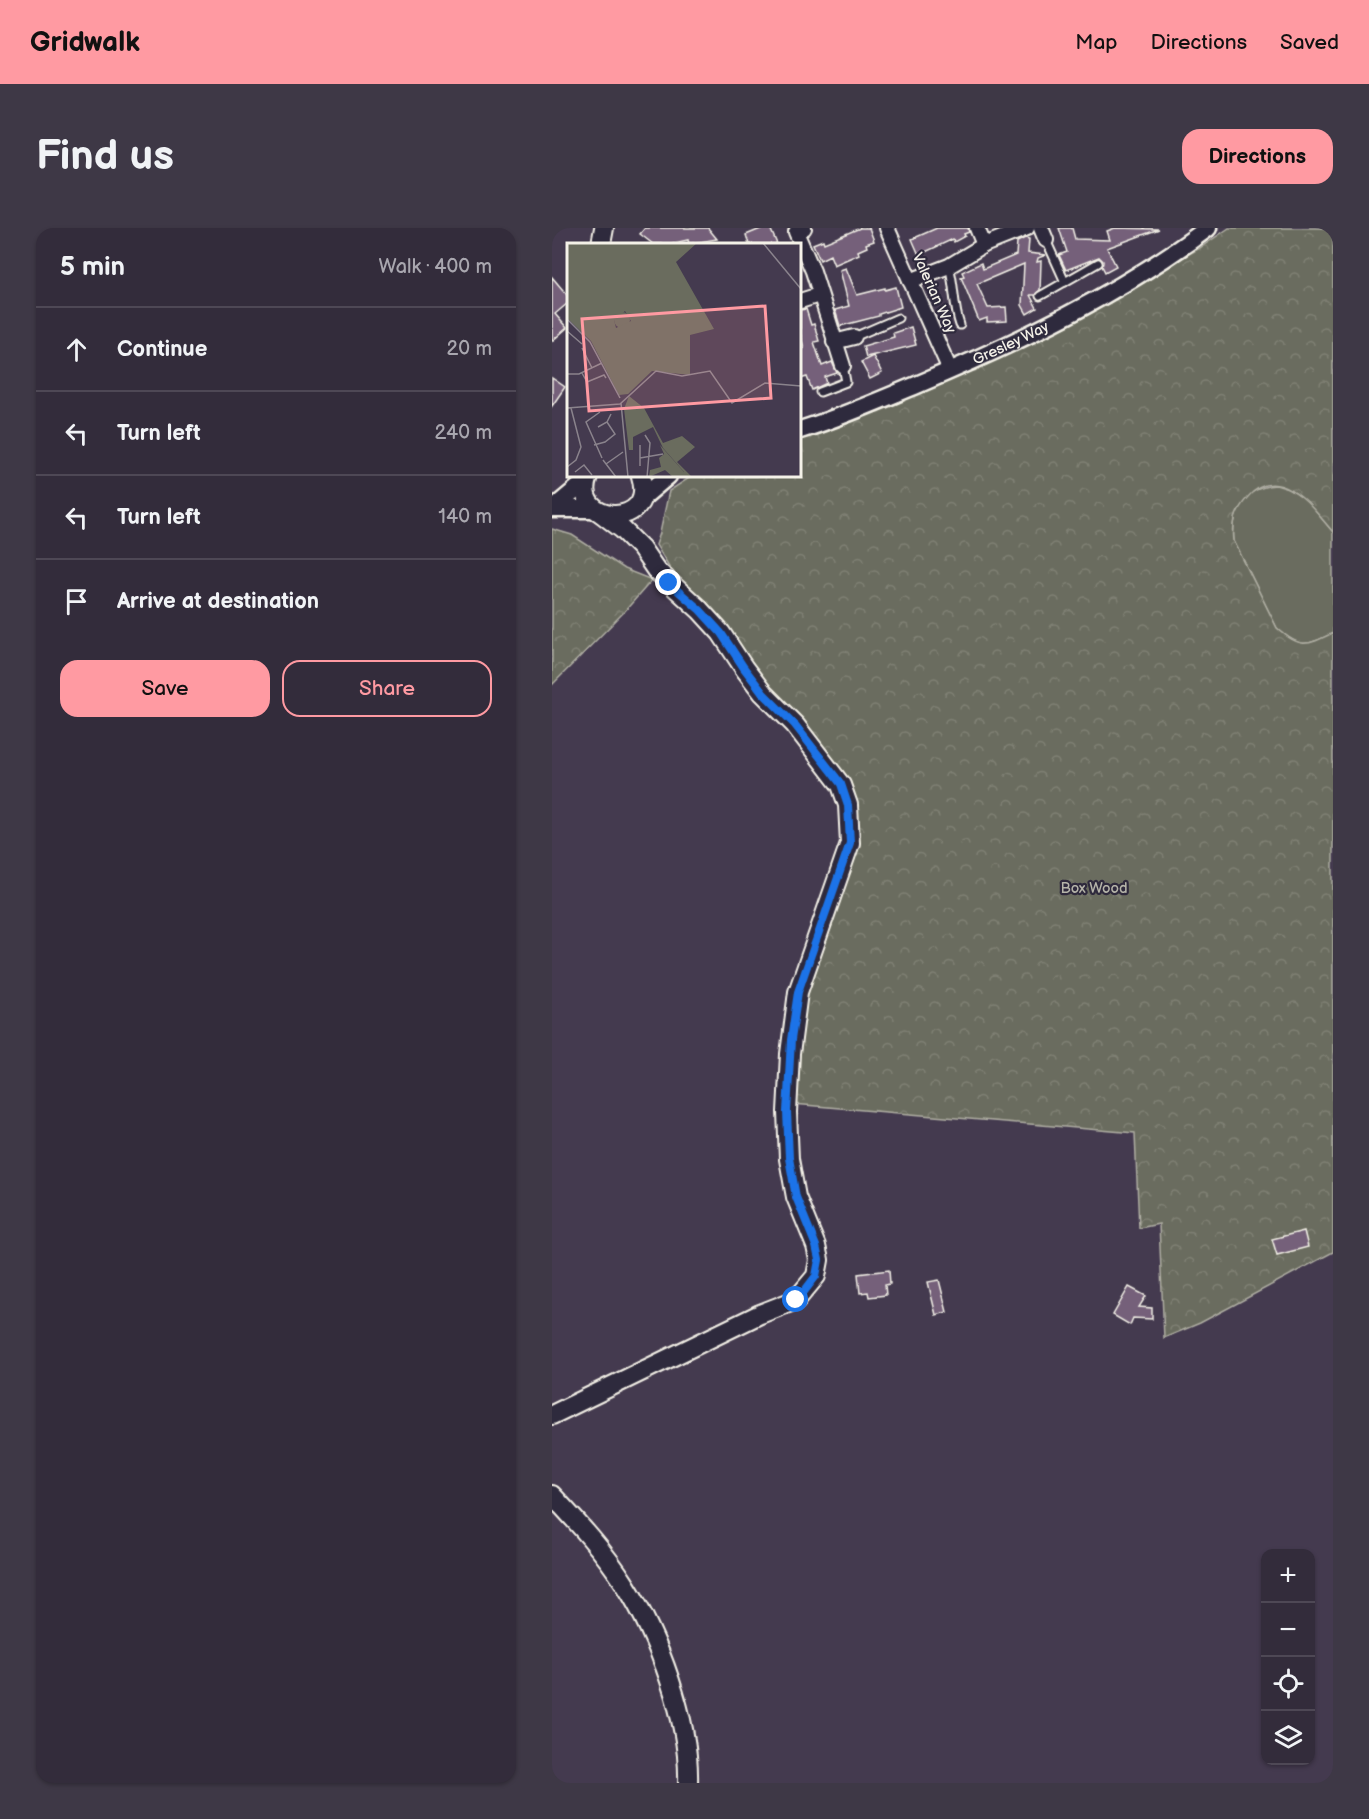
<!DOCTYPE html>
<html lang="en">
<head>
<meta charset="utf-8">
<style>
	body { margin:0; font-family:"Balsamiq Sans",sans-serif; background:#3e3846; color:#f1f3f6 }
	.controls { position:absolute; right:18px; bottom:18px; display:grid; overflow:hidden; border-radius:12px; box-shadow:0 2px 4px #0004 }
	.controls button { width:54px; height:54px; display:grid; place-items:center; padding:0; border:0; border-bottom:2px solid #4e4855; background:#332c3b; color:#f1f3f6; font:30px sans-serif }
	.stop { position:absolute; width:18px; height:18px; margin:-14px; border:4px solid #1a73e8; border-radius:50%; background:#fff }
	.stop.end { background:#1a73e8; border-color:#fff; box-shadow:0 2px 6px #0008 }
	.list { margin:0; padding:0; list-style:none }
	h2 { display:flex; justify-content:space-between; align-items:center; height:78px; margin:0; padding:0 24px; font-size:26px }
	h2 small { font-size:20px; font-weight:400; color:#a9a7af }
	.list li { display:grid; grid-template-columns:39px 1fr auto; gap:18px; align-items:center; box-sizing:border-box; height:84px; padding:0 24px; border-top:2px solid #4e4855 }
	.list b { display:block; font-size:22px; white-space:nowrap }
	.list em { font-size:20px; font-style:normal; color:#a9a7af }
	.actions { display:flex; gap:12px; padding:18px 24px }
	.actions a { flex:1; padding:14px 0; border:2px solid #ff9aa2; border-radius:18px; text-align:center; font-size:21px; color:#ff9aa2 }
	.actions .main { background:#ff9aa2; color:#111 }
	.icon { flex:none; width:33px; height:33px; fill:none; stroke:currentColor; stroke-width:2; stroke-linecap:round; stroke-linejoin:round }
	.map { position:relative; flex:none; width:781px; height:1555px; overflow:hidden; border-radius:18px }
	header { display:flex; align-items:center; gap:36px; box-sizing:border-box; height:84px; padding:0 30px; background:#ff9aa2; color:#111 }
	header strong { font-size:28px }
	nav { display:flex; gap:33px; margin-inline-start:auto; font-size:21px }
	.intro { display:flex; align-items:center; justify-content:space-between; box-sizing:border-box; height:144px; padding:0 36px }
	h1 { margin:0; font-size:42px }
	.button { padding:15px 27px; border-radius:18px; background:#ff9aa2; color:#111; font-size:21px; font-weight:700 }
	main { display:flex; gap:36px; padding:0 36px }
	aside { flex:1; background:#332c3b; border-radius:18px; box-shadow:0 2px 4px #0004 }
	.map>svg:first-child { display:block }
</style>
</head>
<body>
<header>
<strong>Gridwalk</strong>
<nav><a>Map</a><a>Directions</a><a>Saved</a></nav>
</header>
<div class="intro"><h1>Find us</h1><a class="button">Directions</a></div>
<main>
<aside>
<h2>5 min<small>Walk · 400 m</small></h2>
<ul class="list">
<li><svg class="icon" aria-label="ahead" viewBox="0 0 24 24"><path d="M12 20V5M6 11l6-6 6 6"/></svg><div><b>Continue</b></div><em>20 m</em></li>
<li><svg class="icon" aria-label="left" viewBox="0 0 24 24"><path d="M17 20v-9H6M10 6l-5 5 5 5"/></svg><div><b>Turn left</b></div><em>240 m</em></li>
<li><svg class="icon" aria-label="left" viewBox="0 0 24 24"><path d="M17 20v-9H6M10 6l-5 5 5 5"/></svg><div><b>Turn left</b></div><em>140 m</em></li>
<li><svg class="icon" aria-label="arrive" viewBox="0 0 24 24"><path d="M6 21V4h12l-3 4 3 4H6"/></svg><div><b>Arrive at destination</b></div></li>
</ul>
<div class="actions"><a class="main">Save</a><a>Share</a></div>
</aside>
<div class="map">
<svg width="781" height="1555" viewBox="0 0 781 1555">
	<defs>
		<pattern id="forest-crowns" width="20" height="18" patternUnits="userSpaceOnUse" patternTransform="scale(1.5)"><rect width="20" height="18" fill="#6a6c5e"/><path d="M2 6a3 3 0 1 1 6 0M12 15a3 3 0 1 1 6 0" fill="none" stroke="#808175"/></pattern>
	</defs>
	<rect width="100%" height="100%" fill="#443a4f"/>
	<filter id="ink" filterUnits="userSpaceOnUse"><feTurbulence type="fractalNoise" baseFrequency=".0167" numOctaves="2"/><feDisplacementMap in="SourceGraphic" scale="12" xChannelSelector="R" yChannelSelector="G"/><feConvolveMatrix kernelMatrix="1 2 1 2 8 2 1 2 1" color-interpolation-filters="sRGB"/></filter>
	<g filter="url(#ink)">
		<path fill="#6a6c5e" stroke="#afaea3" stroke-width="1.5" d="M724 257 737 261 754 272 781 304V405C754 418 748 421 725 400L682 313C679 284 692 259 724 257Z"/>
		<g fill="url(#forest-crowns)" stroke="#afaea3" stroke-width="1.5">
			<path d="M677 0H781V304C761 280 726 233 695 270 683 284 680 295 682 313L725 400C748 421 754 418 781 405V1024L648 1095 612 1110 607 996 587 1000 583 905 241 876 252 776 280 684 305 592 215 464 121 345 104 317 108 305 117 263 140 248H248V208L530 86 646 21Z"/>
			<path d="M0 301 20 307 72 341 100 352 72 384 0 457Z"/>
		</g>
		<g fill="#74617a" stroke="#f4f1e8" stroke-width="1.5">
			<path d="M93 0H156L165 11 137 16 136 12 118 16H101L88 6Z"/>
			<path d="M211 0H218L225 16H197L194 7Z"/>
			<path d="M308 0H317L322 13 314 16 315 19 306 23 307 26 282 37 278 27 268 32 261 16 271 12 272 15Z"/>
			<path d="M385 0H416L417 4 412 6 413 8 402 14 401 11 367 27 360 11Z"/>
			<path d="M507 0H520L523 11 558 12 555 3 563 0 607 1 555 20 564 38 553 44 550 38 551 33 547 29 514 42 507 27 515 24Z"/>
			<path d="M473 10 477 11 476 25 494 27 486 30 485 34 489 33 488 62 483 67H478L485 80 475 86 470 77 472 36 425 56 436 80 454 79 455 93 435 94V90L427 93 409 49 412 48 410 44 429 35 431 41 464 27 465 14Z"/>
			<path d="M294 40 305 67 333 60V62L344 59 349 79 327 86V88L288 98 283 82 297 78 288 42Z"/>
			<path d="M0 49 16 68V75L3 86 15 100 0 113Z"/>
			<path d="M254 81 259 97 262 96 267 113 262 114 270 138 280 134 285 145 273 149 275 155 260 162 255 149 248 151V123L252 120 248 105V82Z"/>
			<path d="M359 99 364 117 314 129 311 118 342 109 341 105Z"/>
			<path d="M321 128 330 145 318 151 309 134Z"/>
			<path d="M0 150 13 159 0 178Z"/>
			<path d="M752 1003 756 1019 725 1027 720 1011Z"/>
			<path d="M337 1042 338 1056 333 1057 334 1067 317 1069 316 1064 308 1065 306 1046Z"/>
			<path d="M387 1052 395 1084 384 1087 376 1054Z"/>
			<path d="M577 1059 594 1068 587 1079 600 1080V1091L581 1090 578 1097 561 1087Z"/>
		</g>
		<g fill="none" stroke-linecap="round" stroke-linejoin="round">
			<g stroke="#f4f1e8" stroke-width="11">
				<g id="service">
					<path d="M494 12 513 54"/>
					<path d="M397 38C403 58 401 78 408 97"/>
					<path d="M488 68 546 35"/>
					<path d="M302 109 346 90"/>
					<path d="M268 164 294 154 291 138"/>
				</g>
			</g>
			<g stroke="#f4f1e8" stroke-width="18">
				<g id="minor">
					<path d="M252 0 244 4 261 43 291 138"/>
					<path d="M335 0 398 142"/>
					<path d="M425 0 432 17"/>
					<path d="M489 0 494 12"/>
					<path d="M358 53 397 38 432 17 475 0"/>
					<path d="M248 73 267 67"/>
					<path d="M282 114 302 109"/>
				</g>
			</g>
			<g stroke="#f4f1e8" stroke-width="21">
				<g id="tertiary">
					<path id="s1" d="M248 202C288 190 328 172 367 156 467 114 569 65 656 0"/>
					<path d="M89 271 116 248"/>
					<path d="M2 280 33 254"/>
					<path d="M0 281H43"/>
				</g>
			</g>
			<g stroke="#f4f1e8" stroke-width="22">
				<g id="secondary">
					<path d="M49 16 52 0"/>
					<path d="M36 248C17 298 106 302 89 248"/>
					<path d="M0 1187 208 1086 244 1072 264 1048 267 1032 264 1018 244 969 237 931 235 884 238 826 246 764 298 615 296 577 289 557 243 497 211 465 192 440 169 405 148 382 104 342 89 320 70 301 49 285"/>
					<path d="M0 1267C26 1295 52 1323 73 1356 106 1408 138 1493 136 1555"/>
				</g>
			</g>
			<use href="#service" stroke="#2f2a3d" stroke-width="7"/>
			<use href="#minor" stroke="#2f2a3d" stroke-width="14"/>
			<use href="#tertiary" stroke="#2f2a3d" stroke-width="16"/>
			<use href="#secondary" stroke="#2f2a3d" stroke-width="18"/>
		</g>
	</g>
	<g fill="none" stroke-linecap="round" stroke-linejoin="round" filter="url(#ink)">
		<path stroke="#1a73e8" stroke-width="8" d="M117 355 148 382 169 405 192 440 211 465 243 497 289 556 296 577 298 615 246 764 239 812 235 884 237 930 244 969 264 1018 267 1032 264 1048 251 1065 244 1072"/>
	</g>
	<g text-anchor="middle" dominant-baseline="central" stroke-width="4.5" stroke-linejoin="round" paint-order="stroke">
		<g font-size="15" fill="#f4f1e8" stroke="#2f2a3d">
			<text transform="translate(382 65) rotate(66)">Valerian Way</text>
			<text stroke="none"><textPath href="#s1" startOffset="228">Gresley Way</textPath></text>
		</g>
		<g font-size="15" fill="#b6b5aa" stroke="#2f2a3d">
			<text x="542" y="660">Box Wood</text>
		</g>
	</g>
	<g transform="translate(15 15)">
		<rect width="234" height="234" fill="#443a4f"/>
		<path d="M47 77a8 8 0 1 1 16 0a8 8 0 1 1-16 0ZM93 202 117 229V234H106L98 227 82 234 83 227 94 224 92 215 97 211Z" fill="#6a6c5e"/>
		<path d="M0 0H130L109 19 147 86 123 92V132L85 128 61 151 52 152 24 98 0 75ZM58 68 64 78 49 85 47 77ZM62 153 77 165 96 200 115 193 128 204 110 219 125 234 115 233 117 229 96 205 86 184 66 194V207H62L57 166Z" fill="#6a6c5e" fill-rule="evenodd"/>
		<path fill="none" stroke="#8a838c" stroke-width="1.5" d="M196 0 234 46M0 76 23 99 53 155M0 88 15 101M15 105 25 125M15 130 20 139 37 132 39 135M0 131H12L35 120M54 160 61 234M0 165 53 161 89 128 115 133 143 128 165 160 198 140 234 143M33 169 19 179 35 215M31 184 40 179 44 171M78 192 83 200 80 234M27 202 38 199 48 191 40 179M73 202V223M73 215 96 211M36 217 49 234M39 221 56 209M0 224 9 217 14 204 4 165M8 229 17 222 25 232"/>
		<path fill="#ff9aa2" fill-opacity="0.15" stroke="#ff9aa2" stroke-width="3" d="M198 63 204 155 22 168 15 76Z"/>
		<rect width="234" height="234" fill="none" stroke="#f4f1e8" stroke-width="3"/>
	</g>
</svg>
<div class="controls">
<button>+</button>
<button>−</button>
<button><svg class="icon" aria-label="locate" viewBox="0 0 24 24"><circle cx="12" cy="12" r="6"/><path d="M12 2v4M12 18v4M2 12h4M18 12h4"/></svg></button>
<button><svg class="icon" aria-label="layers" viewBox="0 0 24 24"><path d="M12 4l9 5-9 5-9-5zM3 14l9 5 9-5"/></svg></button>
</div>
<div class="stop" style="left:244px;top:1072px"></div>
<div class="stop end" style="left:117px;top:355px"></div>
</div>
</main>
</body>
</html>
